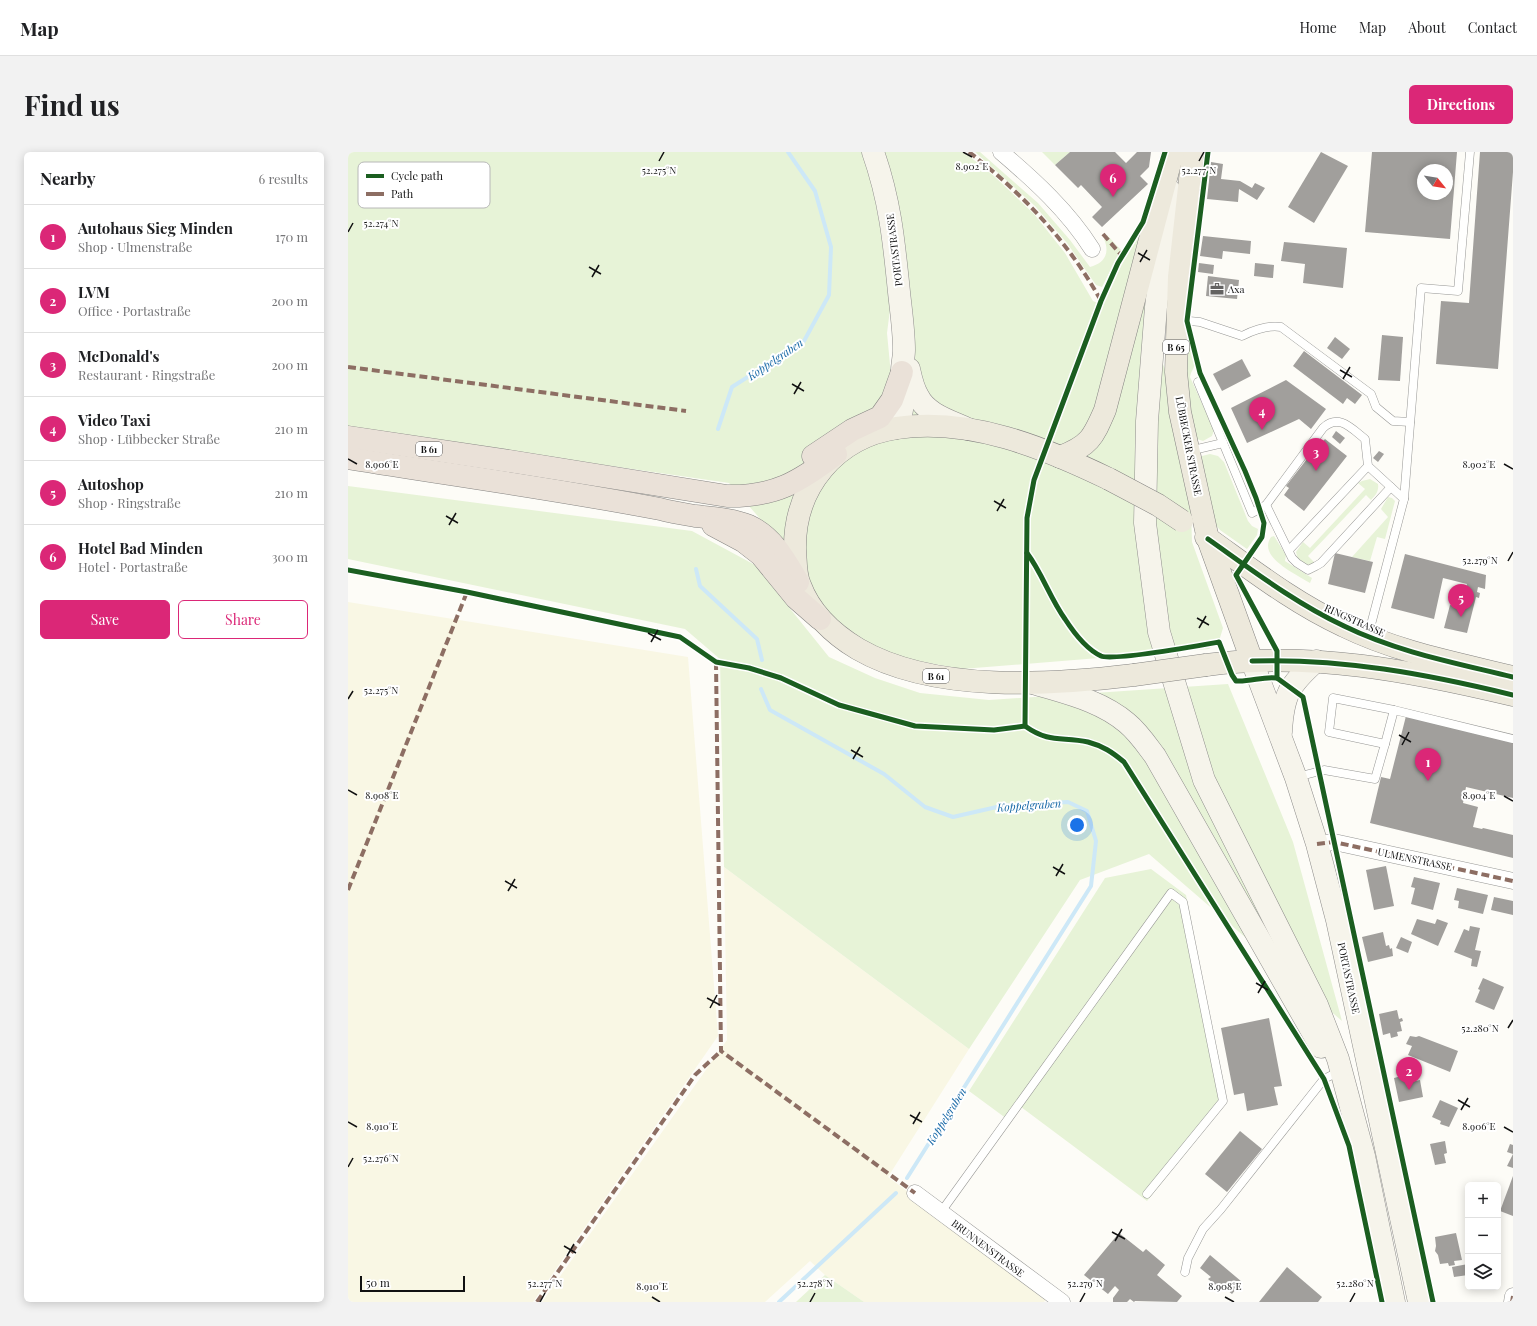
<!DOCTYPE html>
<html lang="en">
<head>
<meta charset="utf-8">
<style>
	body { margin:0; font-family:"Playfair Display",serif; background:#f2f2f2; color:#202124 }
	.controls { position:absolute; right:12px; bottom:12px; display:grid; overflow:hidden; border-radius:6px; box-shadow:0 2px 10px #0003 }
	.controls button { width:36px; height:36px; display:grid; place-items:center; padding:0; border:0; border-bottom:1px solid #e0e0e0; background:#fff; color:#202124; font:20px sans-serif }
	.compass { position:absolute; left:1069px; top:12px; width:36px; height:36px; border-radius:50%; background:#fff; box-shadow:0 2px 10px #0003; rotate:120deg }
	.scale { position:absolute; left:12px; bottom:10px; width:105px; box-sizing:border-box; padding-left:4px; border:2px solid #111; border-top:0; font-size:11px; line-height:14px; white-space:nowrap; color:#111; -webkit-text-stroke:3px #fff; paint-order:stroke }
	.you { position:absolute; left:729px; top:673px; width:14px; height:14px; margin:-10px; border:3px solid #fff; border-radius:50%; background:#1a73e8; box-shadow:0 0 0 6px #1a73e833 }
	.badge { display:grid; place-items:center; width:26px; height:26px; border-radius:50%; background:#db2777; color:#fff; font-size:13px; font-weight:700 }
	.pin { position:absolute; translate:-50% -33px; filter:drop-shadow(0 1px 2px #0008) }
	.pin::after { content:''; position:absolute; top:21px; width:14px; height:12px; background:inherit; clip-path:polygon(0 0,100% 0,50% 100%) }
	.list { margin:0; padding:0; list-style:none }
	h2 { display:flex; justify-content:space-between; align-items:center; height:52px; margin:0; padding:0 16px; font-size:17px }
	h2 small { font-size:13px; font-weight:400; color:#757577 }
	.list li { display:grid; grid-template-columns:26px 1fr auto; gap:12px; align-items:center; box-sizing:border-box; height:64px; padding:0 16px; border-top:1px solid #e0e0e0 }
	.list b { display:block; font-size:15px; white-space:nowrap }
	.list p { margin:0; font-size:13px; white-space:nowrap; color:#757577 }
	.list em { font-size:13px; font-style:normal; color:#757577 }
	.actions { display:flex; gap:8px; padding:12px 16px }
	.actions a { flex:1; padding:9px 0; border:1px solid #db2777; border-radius:6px; text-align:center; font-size:14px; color:#db2777 }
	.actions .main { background:#db2777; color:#fff }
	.icon { flex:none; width:22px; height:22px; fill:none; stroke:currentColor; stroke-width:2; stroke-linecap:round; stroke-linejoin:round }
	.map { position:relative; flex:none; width:1165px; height:1150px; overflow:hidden; border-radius:6px }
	header { display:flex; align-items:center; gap:24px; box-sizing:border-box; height:56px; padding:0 20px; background:#fff; border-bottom:1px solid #e0e0e0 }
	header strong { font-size:19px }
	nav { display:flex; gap:22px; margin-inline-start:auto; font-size:14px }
	.intro { display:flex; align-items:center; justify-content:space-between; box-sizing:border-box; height:96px; padding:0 24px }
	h1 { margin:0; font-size:28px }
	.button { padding:10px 18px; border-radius:6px; background:#db2777; color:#fff; font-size:14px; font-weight:700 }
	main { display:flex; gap:24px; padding:0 24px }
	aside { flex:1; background:#fff; border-radius:6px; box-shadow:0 2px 10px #0003 }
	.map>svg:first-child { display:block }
</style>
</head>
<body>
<header>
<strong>Map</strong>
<nav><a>Home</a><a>Map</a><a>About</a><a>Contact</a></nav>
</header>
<div class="intro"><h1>Find us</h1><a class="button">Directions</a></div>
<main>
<aside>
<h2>Nearby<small>6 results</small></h2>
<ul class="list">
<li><span class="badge">1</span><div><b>Autohaus Sieg Minden</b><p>Shop · Ulmenstraße</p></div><em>170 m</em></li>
<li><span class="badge">2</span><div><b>LVM</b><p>Office · Portastraße</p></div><em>200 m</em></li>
<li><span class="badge">3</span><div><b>McDonald's</b><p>Restaurant · Ringstraße</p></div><em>200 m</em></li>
<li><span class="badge">4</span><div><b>Video Taxi</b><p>Shop · Lübbecker Straße</p></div><em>210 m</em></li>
<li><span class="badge">5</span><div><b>Autoshop</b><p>Shop · Ringstraße</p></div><em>210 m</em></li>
<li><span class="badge">6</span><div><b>Hotel Bad Minden</b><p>Hotel · Portastraße</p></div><em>300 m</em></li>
</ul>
<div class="actions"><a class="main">Save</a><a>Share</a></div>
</aside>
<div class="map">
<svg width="1165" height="1150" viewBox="0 0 1165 1150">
	<rect width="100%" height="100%" fill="#fdfcf7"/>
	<g fill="#f9f7e4">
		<path d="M0 450 340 505 370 884 185 1150H0Z"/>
		<path d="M376 715 621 897 540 1025 701 1144 696 1150H516L477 1123 462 1109 417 1150H194L379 888Z"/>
	</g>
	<g fill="#e7f3d7">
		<path d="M0 0H516L520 10 537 100 543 150 539 181 543 223 570 229 533 0H616L647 25 686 62 717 101 745 149 754 153 766 125 803 64 810 91 799 170 820 225 827 288 843 360 844 390 875 476 871 489 861 497 614 517 548 505 507 485 471 453 440 399 381 331 0 276Z"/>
		<path d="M627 0H632L690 51 722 88 742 115C757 111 762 101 756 87L759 83 773 98 754 135 748 133 719 91 687 54Z"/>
		<path d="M694 0H722L707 13Z"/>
		<path d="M838 184 847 213 843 221 842 225 866 278 864 284 855 289 846 286 839 256Z"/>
		<path d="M862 302 870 304 876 310 900 369 904 374 910 377 909 383 899 397 872 378 865 370 850 309 854 304Z"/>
		<path d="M1022 327 1030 332C1031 339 1028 343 1023 348L1018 343 960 404 966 410 964 412 958 413 950 407 948 400 955 390 962 396 1017 337 1010 331 1014 329Z"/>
		<path d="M0 334 344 379 407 413 481 505 527 526 572 541 641 548 880 532 945 690 994 869 801 702 732 728 621 897 376 715 372 507 337 477 0 407Z"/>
		<path d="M1040 345 1044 346 1047 349 1037 387 1029 385 1022 409 1004 405 1040 365 1033 357Z"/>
		<path d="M926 384 938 403 937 409 964 426 962 431C948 422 909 405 923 385Z"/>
		<path d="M803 717 838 743 878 951 799 1049 669 952 659 967 621 939 757 726Z"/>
		<path d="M477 1123 516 1150H448Z"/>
	</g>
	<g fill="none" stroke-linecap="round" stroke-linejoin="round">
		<g stroke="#cde8f7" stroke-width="4">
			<path d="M370 277 384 235 456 189 481 143 483 95 467 39 440 0"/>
			<path d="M348 417 352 434 409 487 414 508"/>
			<path d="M413 537 422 558 536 622 577 655 605 665 653 654 720 650 739 659 748 689 743 734 559 1026"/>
			<path d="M431 1150 548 1041"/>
		</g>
	</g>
	<g fill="#a19f9c" fill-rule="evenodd">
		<path d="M722 0H767L778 11 789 0H803L801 15 792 24 800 32 754 75 744 65 754 55 733 33 730 36 707 13Z"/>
		<path d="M973 0 1000 14 966 71 940 55Z"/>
		<path d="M1024 0H1109L1102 87 1017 80ZM1075 18H1099V42H1075Z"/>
		<path d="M1132 0H1165V20L1150 217 1088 212 1093 149 1121 151Z"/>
		<path d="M863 10 875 12 873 27 892 29 904 36 907 31 917 36 909 48 891 37 890 50 859 47Z"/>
		<path d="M855 84 903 89 902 102 875 99 874 107 852 104Z"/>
		<path d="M936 90 999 96 995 136 955 131 957 112 933 109Z"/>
		<path d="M851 111 866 113 865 122 850 120Z"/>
		<path d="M907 111 926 113 925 126 906 124Z"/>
		<path d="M860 124 891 128 889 147 858 144Z"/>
		<path d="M1034 183 1055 185 1052 229 1030 228Z"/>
		<path d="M987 185 1002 197 994 207 979 196Z"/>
		<path d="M956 199 1014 243 1007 252 999 246 995 252 945 214Z"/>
		<path d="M894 207 903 224 874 239 865 222Z"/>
		<path d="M938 228 978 257 963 277 951 267 899 291 883 256Z"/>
		<path d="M988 279 997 286 992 292 984 285Z"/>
		<path d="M977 287 999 304 956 359 936 343 941 336 938 334 969 294 970 295Z"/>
		<path d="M1031 299 1036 302 1030 310 1025 306Z"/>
		<path d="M987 401 1025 410 1017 441 980 432Z"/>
		<path d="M1057 402 1138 423 1137 437 1130 435 1129 440 1132 441 1131 446 1128 445 1119 481 1096 476 1102 453 1111 455 1110 457 1112 458 1119 432 1095 426 1086 467 1043 456Z"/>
		<path d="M1058 564 1165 591V646L1118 635 1115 651 1130 655 1125 675 1134 677 1135 676 1165 683V706L1022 671 1033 625 1042 627Z"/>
		<path d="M1038 714 1046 754 1026 758 1018 718Z"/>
		<path d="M1066 725 1092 731 1085 758 1063 752 1067 736 1063 735Z"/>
		<path d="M1109 736 1140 743 1135 762 1110 756 1111 749 1106 748Z"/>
		<path d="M1146 745 1165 749V763L1143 758Z"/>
		<path d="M1069 767 1087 772 1089 767 1100 771 1090 794 1063 782Z"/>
		<path d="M1122 774 1132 776 1127 798 1133 799 1129 815 1123 814 1124 807 1106 800 1116 777 1121 779Z"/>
		<path d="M1035 780 1038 794 1041 793 1042 797 1044 796 1045 804 1020 810 1014 785Z"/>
		<path d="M1053 785 1064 790 1060 801 1048 796Z"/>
		<path d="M1135 826 1156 835 1146 858 1127 850 1132 838 1130 837Z"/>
		<path d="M1049 858 1051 867 1054 866 1055 869 1052 870 1054 879 1049 880 1050 884 1043 886 1042 881 1035 883 1031 862Z"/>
		<path d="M921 866 934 934 926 935 930 953 899 959 896 941 886 943 873 876Z"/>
		<path d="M1062 884 1068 885 1071 884 1110 899 1102 920 1060 903 1064 894 1058 892Z"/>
		<path d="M1061 922 1063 930 1072 928 1075 945 1051 950 1046 926Z"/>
		<path d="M1092 948 1110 956 1101 975 1092 972 1093 969 1084 965Z"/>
		<path d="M892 979 914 997 879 1040 857 1022Z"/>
		<path d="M1097 989 1099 1001 1096 1002 1098 1011 1087 1013 1082 992Z"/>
		<path d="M1162 992 1165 993V1016L1159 1014 1165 1002 1159 1000Z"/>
		<path d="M1165 1024V1064L1152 1059Z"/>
		<path d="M771 1081 795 1100 798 1097 817 1113 809 1123 834 1144 829 1150 787 1149 786 1150 782 1147 779 1150H765V1146L771 1138 767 1134 760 1142 736 1123Z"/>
		<path d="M1108 1081 1114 1108 1106 1109 1107 1113 1101 1114 1100 1111 1092 1112 1090 1103 1087 1099 1088 1094 1087 1085Z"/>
		<path d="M862 1103 894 1130 884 1142 874 1134 871 1136 860 1127 863 1125 852 1116Z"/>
		<path d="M1120 1112V1123L1106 1125 1104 1115Z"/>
		<path d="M939 1115 974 1145 970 1150H911Z"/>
	</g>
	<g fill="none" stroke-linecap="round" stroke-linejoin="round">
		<g stroke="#979795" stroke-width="9">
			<g id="lane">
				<path d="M831 168 852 170 894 184C906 178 921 173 933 175L1023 242 1028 255 1045 269 1062 270"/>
				<path d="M850 230 904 361 918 353 975 276C991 261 1004 277 1017 287L1020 314 1056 347 1020 484"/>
				<path d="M841 299 875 291"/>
				<path d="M1056 347 1073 136 1110 139 1122 0"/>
				<path d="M918 353 944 406 949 411 960 418 968 414 973 411 1043 335"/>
				<path d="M941 398 1020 314"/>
				<path d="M1037 592 1046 558"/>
				<path d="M949 625 976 618 1027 627 1037 592 981 580 985 546 1046 558 1165 587"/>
				<path d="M593 1060 823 741 835 750 875 949 799 1042"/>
				<path d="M837 1120 840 1106 855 1077 873 1057 976 927 986 922"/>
			</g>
		</g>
		<g stroke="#979795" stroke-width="17">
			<g id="street">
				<path d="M653 0C687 29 720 59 744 97"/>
				<path d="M969 692 986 690 1165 729"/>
				<path d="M567 1041 714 1150"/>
				<path d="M1164 1150 1165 1144"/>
			</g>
		</g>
		<g stroke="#8e8d8b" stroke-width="23">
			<g id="secondary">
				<path d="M525 0C542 48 546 90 551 140 553 159 556 179 556 198 556 205 554 212 554 219 553 242 559 254 548 276"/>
				<path d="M822 39 808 155 799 269 797 371 811 480 856 628 969 853 990 907 1016 1004 1046 1150"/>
				<path d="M561 217C563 226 565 236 570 244 578 262 603 269 620 277"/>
				<path d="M904 509 948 626 969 692 989 768 1071 1150"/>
				<path d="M685 531C717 541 752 548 779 571 790 580 798 592 807 604L973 895"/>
				<path d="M933 580C935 543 941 533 968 509"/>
			</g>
		</g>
		<g stroke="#858482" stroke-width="23">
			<g id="primary">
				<path d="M845 0 831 125 828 220 832 260 860 387 904 509"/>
				<path d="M712 305C741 294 745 286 757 258L825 0"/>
				<path d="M761 327C697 296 622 265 549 276 488 285 446 335 447 397 448 408 447 422 452 433 462 460 485 482 510 497 586 541 702 533 786 523"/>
				<path d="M858 385C903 417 946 451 996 474 1049 500 1108 511 1165 525"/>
				<path d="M858 513C962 499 1064 519 1165 543"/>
			</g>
		</g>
		<g stroke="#858482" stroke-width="23">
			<g id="highway">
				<path d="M0 285 161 309 379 344C427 345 451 330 488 302"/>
				<path d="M465 304 504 278 532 265 544 248 554 220"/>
				<path d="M0 306C104 323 208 337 312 357 323 360 335 362 347 364 365 366 384 367 401 374 425 385 437 408 450 430"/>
				<path d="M365 373 395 389 413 403 448 446 472 467"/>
			</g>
		</g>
		<use href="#lane" stroke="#fffffe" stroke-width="8"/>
		<use href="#street" stroke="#fffffe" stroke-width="16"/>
		<use href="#secondary" stroke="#f6f4eb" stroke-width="22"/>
		<use href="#primary" stroke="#ede9dc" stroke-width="22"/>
		<use href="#highway" stroke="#eae1d8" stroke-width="22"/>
		<g stroke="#858482" stroke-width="23" stroke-linecap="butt">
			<g id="primary-bridge">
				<path d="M761 327 810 353 834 369"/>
				<path d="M786 523 858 513"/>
			</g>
		</g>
		<use href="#primary-bridge" stroke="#ede9dc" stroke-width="22"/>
		<g stroke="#8d6e63" stroke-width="4" stroke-dasharray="8 4" stroke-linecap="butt">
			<path d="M621 0C674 41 721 90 753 149"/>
			<path d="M755 82 774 104"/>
			<path d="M0 215 338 259"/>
			<path d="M368 510 373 899 567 1041"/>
			<path d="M969 692 986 690 1165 729"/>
			<path d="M0 738 119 440"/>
			<path d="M189 1150 347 923 373 899"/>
			<path d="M1164 1150 1165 1144"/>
		</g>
		<g stroke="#fff" stroke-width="8">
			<g id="cycleway">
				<path d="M860 0 839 169 852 221 897 319 908 346 916 371 914 385 888 423 929 499V526L955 545 1085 1150"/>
				<path d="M860 387C904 418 947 451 996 474 1049 500 1108 511 1165 525"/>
				<path d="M679 401C694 421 702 446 717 467 726 481 738 497 753 504 765 509 854 493 871 490L884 523 888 529C903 530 915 524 929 526"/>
				<path d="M0 418 119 440 332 485 368 510 401 516 433 526 491 553 567 574 646 578 677 574C702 592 715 584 740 590 755 594 764 600 776 610L976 927 1001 994 1034 1150"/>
				<path d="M904 509C993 506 1079 522 1165 543"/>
				<path d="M677 574 679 366 686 328 753 149 770 111 795 70 817 0"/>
			</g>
		</g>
		<use href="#cycleway" stroke="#1b5e20" stroke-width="5"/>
	</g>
	<path fill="none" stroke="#111" stroke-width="1.5" d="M615 0 624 5M311 9 316 0M851 9 856 0M0 80 5 71M790 101 802 108M792 110 799 98M241 115 253 122M244 125 251 113M992 218 1004 225M995 227 1002 215M444 232 456 239M446 242 453 230M0 307 9 312M1156 312 1165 317M646 349 658 356M649 359 656 347M98 364 110 371M101 373 108 361M1160 409 1165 400M849 466 861 473M851 476 858 464M300 481 313 488M303 490 310 478M0 547 5 539M1051 583 1063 590M1054 593 1061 580M503 598 515 605M505 607 512 595M0 638 9 643M1156 644 1165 649M705 715 717 722M708 724 715 712M157 729 169 736M160 739 167 727M908 831 920 838M910 841 917 829M359 846 372 853M362 856 369 843M1160 876 1165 868M1110 948 1122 955M1113 958 1120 946M562 963 574 970M0 970 9 975M565 972 572 960M1156 975 1165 980M0 1015 5 1006M764 1080 777 1087M767 1089 774 1077M216 1094 228 1101M219 1104 226 1092M304 1145 312 1150M877 1145 886 1150M192 1150 197 1141M462 1150 467 1141M732 1150 737 1141M1002 1150 1007 1141"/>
	<defs>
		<g id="office-bare" transform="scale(1.08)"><path d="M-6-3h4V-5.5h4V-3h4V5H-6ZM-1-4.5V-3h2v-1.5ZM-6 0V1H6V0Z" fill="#646362" stroke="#fff" stroke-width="2.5" paint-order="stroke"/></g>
	</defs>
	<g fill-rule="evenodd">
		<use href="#office-bare" x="869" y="137"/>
	</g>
	<g text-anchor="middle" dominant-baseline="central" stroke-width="4" stroke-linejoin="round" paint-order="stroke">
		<g fill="#fff" stroke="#585858" stroke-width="1">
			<rect x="815" y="188" width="26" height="14" rx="3"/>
			<rect x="68" y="290" width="26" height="14" rx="3"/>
			<rect x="575" y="517" width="26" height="14" rx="3"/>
		</g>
		<g font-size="9" font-weight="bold" fill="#111">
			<text x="828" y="195">B 65</text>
			<text x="81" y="297">B 61</text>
			<text x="588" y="524">B 61</text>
		</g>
		<g font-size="10" fill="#111" stroke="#fff">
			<text transform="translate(546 98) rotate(-97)">PORTASTRASSE</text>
			<text transform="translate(841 294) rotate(79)">LÜBBECKER STRASSE</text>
			<text transform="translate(1007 468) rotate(24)">RINGSTRASSE</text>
			<text transform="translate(1067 707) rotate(12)">ULMENSTRASSE</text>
			<text transform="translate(1001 826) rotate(78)">PORTASTRASSE</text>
			<text transform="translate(640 1096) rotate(37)">BRUNNENSTRASSE</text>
		</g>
		<g font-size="10" fill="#111" stroke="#fff" text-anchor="start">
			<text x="880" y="137">Axa</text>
		</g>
		<g font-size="11" font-style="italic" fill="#1768a6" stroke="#fff">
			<text transform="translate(427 207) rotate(-34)">Koppelgraben</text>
			<text transform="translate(681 653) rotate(-4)">Koppelgraben</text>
			<text transform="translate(598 964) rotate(-58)">Koppelgraben</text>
		</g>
	</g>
	<rect x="10" y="10" width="132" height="46" rx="6" fill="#fff" stroke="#b8b8b8" stroke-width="1"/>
	<rect x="18" y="22" width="18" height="4" fill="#1b5e20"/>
	<rect x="18" y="40" width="18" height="4" fill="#8d6e63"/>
	<g font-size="11" fill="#111">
		<text x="43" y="28">Cycle path</text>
		<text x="43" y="46">Path</text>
	</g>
	<g font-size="10" text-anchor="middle" fill="#111" stroke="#fff" stroke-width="4" stroke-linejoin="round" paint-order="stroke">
		<text x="624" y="18">8.902°E</text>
		<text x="311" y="22">52.275°N</text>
		<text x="851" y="22">52.277°N</text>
		<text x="33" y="75">52.274°N</text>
		<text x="34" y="316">8.906°E</text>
		<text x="1131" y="316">8.902°E</text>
		<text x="1132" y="412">52.279°N</text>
		<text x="33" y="542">52.275°N</text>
		<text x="34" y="647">8.908°E</text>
		<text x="1131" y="647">8.904°E</text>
		<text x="1132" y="880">52.280°N</text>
		<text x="34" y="978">8.910°E</text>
		<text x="1131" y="978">8.906°E</text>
		<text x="33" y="1010">52.276°N</text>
		<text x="197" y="1135">52.277°N</text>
		<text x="467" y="1135">52.278°N</text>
		<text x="737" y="1135">52.279°N</text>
		<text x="1007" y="1135">52.280°N</text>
		<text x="304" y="1138">8.910°E</text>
		<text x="877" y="1138">8.908°E</text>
	</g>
</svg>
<div class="controls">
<button>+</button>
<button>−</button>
<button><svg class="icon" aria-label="layers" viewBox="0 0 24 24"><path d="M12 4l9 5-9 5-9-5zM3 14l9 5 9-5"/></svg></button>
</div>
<svg class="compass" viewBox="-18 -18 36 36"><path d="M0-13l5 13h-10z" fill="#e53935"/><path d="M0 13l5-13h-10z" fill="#757577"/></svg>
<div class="scale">50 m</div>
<div class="you"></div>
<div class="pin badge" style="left:1080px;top:629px">1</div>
<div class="pin badge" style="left:1061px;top:938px">2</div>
<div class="pin badge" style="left:968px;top:319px">3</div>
<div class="pin badge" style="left:914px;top:278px">4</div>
<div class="pin badge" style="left:1113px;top:465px">5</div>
<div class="pin badge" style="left:765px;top:45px">6</div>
</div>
</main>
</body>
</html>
